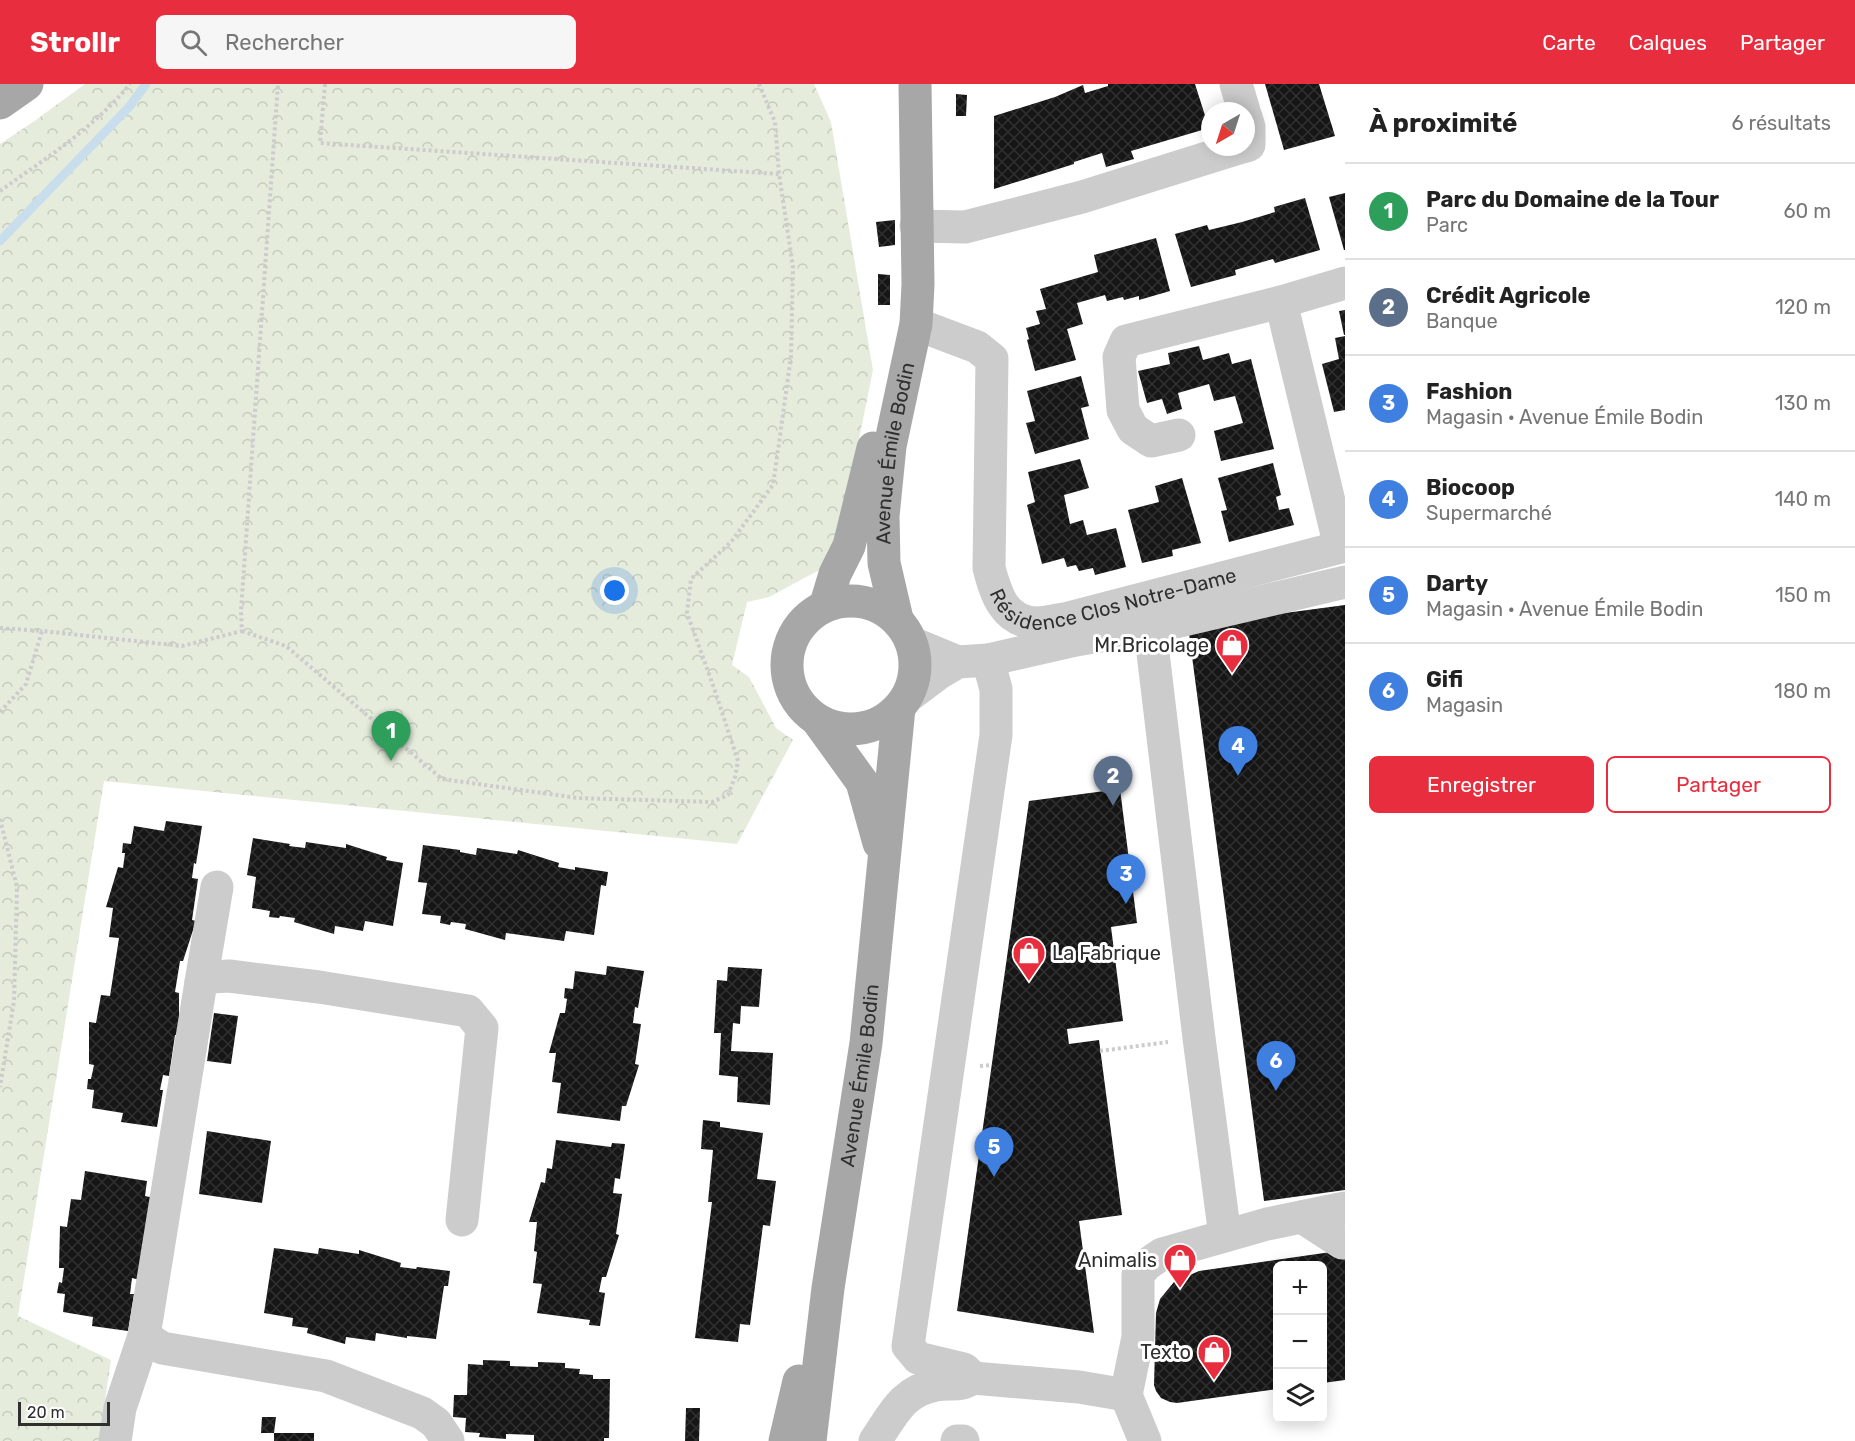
<!DOCTYPE html>
<html lang="fr">
<head>
<meta charset="utf-8">
<style>
	body { margin:0; font-family:Rubik,sans-serif; background:#f6f6f6; color:#222 }
	.controls { position:absolute; right:18px; bottom:18px; display:grid; overflow:hidden; border-radius:9px; box-shadow:0 3px 15px #0003 }
	.controls button { width:54px; height:54px; display:grid; place-items:center; padding:0; border:0; border-bottom:2px solid #e0e0e0; background:#fff; color:#222; font:30px sans-serif }
	.compass { position:absolute; left:1201px; top:18px; width:54px; height:54px; border-radius:50%; background:#fff; box-shadow:0 3px 15px #0003; rotate:219deg }
	.scale { position:absolute; left:18px; bottom:15px; width:92px; box-sizing:border-box; padding-left:6px; border:3px solid #2f2f2f; border-top:0; font-size:16px; line-height:21px; white-space:nowrap; color:#2f2f2f; -webkit-text-stroke:4px #fff; paint-order:stroke }
	.you { position:absolute; left:615px; top:507px; width:21px; height:21px; margin:-15px; border:4px solid #fff; border-radius:50%; background:#1a73e8; box-shadow:0 0 0 9px #1a73e833 }
	.badge { display:grid; place-items:center; width:39px; height:39px; border-radius:50%; background:#e82e3e; color:#fff; font-size:20px; font-weight:700 }
	.pin { position:absolute; translate:-50% -50px; filter:drop-shadow(0 2px 3px #0008) }
	.pin::after { content:''; position:absolute; top:32px; width:21px; height:18px; background:inherit; clip-path:polygon(0 0,100% 0,50% 100%) }
	.list { margin:0; padding:0; list-style:none }
	h2 { display:flex; justify-content:space-between; align-items:center; height:78px; margin:0; padding:0 24px; font-size:26px }
	h2 small { font-size:20px; font-weight:400; color:#767676 }
	.list li { display:grid; grid-template-columns:39px 1fr auto; gap:18px; align-items:center; box-sizing:border-box; height:96px; padding:0 24px; border-top:2px solid #e0e0e0 }
	.list b { display:block; font-size:22px; white-space:nowrap }
	.list p { margin:0; font-size:20px; white-space:nowrap; color:#767676 }
	.list em { font-size:20px; font-style:normal; color:#767676 }
	.actions { display:flex; gap:12px; padding:18px 24px }
	.actions a { flex:1; padding:14px 0; border:2px solid #e82e3e; border-radius:9px; text-align:center; font-size:21px; color:#e82e3e }
	.actions .main { background:#e82e3e; color:#fff }
	.icon { flex:none; width:33px; height:33px; fill:none; stroke:currentColor; stroke-width:2; stroke-linecap:round; stroke-linejoin:round }
	.map { position:relative; flex:none; width:1345px; height:1357px; overflow:hidden }
	header { display:flex; align-items:center; gap:36px; box-sizing:border-box; height:84px; padding:0 30px; background:#e82e3e; color:#fff }
	header strong { font-size:28px }
	nav { display:flex; gap:33px; margin-inline-start:auto; font-size:21px }
	.search { width:420px; height:54px; background:#f6f6f6; display:flex; align-items:center; gap:15px; box-sizing:border-box; padding:0 21px; border-radius:9px; color:#767676; font-size:22px }
	main { display:flex }
	aside { flex:1; background:#fff }
	.map>svg:first-child { display:block }
</style>
</head>
<body>
<header>
<strong>Strollr</strong>
<div class="search"><svg class="icon" aria-label="search" viewBox="0 0 24 24"><circle cx="10" cy="10" r="6"/><path d="M15 15l6 6"/></svg>Rechercher</div>
<nav><a>Carte</a><a>Calques</a><a>Partager</a></nav>
</header>
<main>
<div class="map">
<svg width="1345" height="1357" viewBox="0 0 1345 1357">
	<defs>
		<pattern id="park-crowns" width="20" height="18" patternUnits="userSpaceOnUse" patternTransform="scale(1.5)"><rect width="20" height="18" fill="#e5ecdc"/><path d="M2 6a3 3 0 1 1 6 0M12 15a3 3 0 1 1 6 0" fill="none" stroke="#c5cbbd"/></pattern>
		<pattern id="building-cross-hatch" width="8" height="8" patternUnits="userSpaceOnUse" patternTransform="scale(1.5)"><rect width="8" height="8" fill="#161616"/><path d="M0 0l8 8M0 8l8-8" fill="none" stroke="#303030"/></pattern>
	</defs>
	<rect width="100%" height="100%" fill="#fff"/>
	<path fill="url(#park-crowns)" d="M85 0H814L831 38 873 286 844 429 825 483 769 513 747 518 732 581 749 593 776 644 793 656 737 760 104 697 18 1232 111 1276 99 1357H0V60L33 38Z"/>
	<g fill="none" stroke-linecap="round" stroke-linejoin="round">
		<path stroke="#c8deec" stroke-width="9" d="M0 157 129 23 146 0"/>
	</g>
	<g fill="url(#building-cross-hatch)">
		<path d="M1108 0H1195L1209 44 1131 67 1134 75 1106 83 1102 69 1074 78V80L994 105V32L1055 13 1083 1 1085 9 1108 2Z"/>
		<path d="M1265 0H1319L1335 52 1284 66Z"/>
		<path d="M956 10 967 11 966 32H956Z"/>
		<path d="M1345 109V166H1344L1329 113Z"/>
		<path d="M1305 114 1320 166 1275 179 1273 175 1235 186 1236 191 1191 203 1175 150 1207 141 1209 146 1242 138 1275 128 1274 123Z"/>
		<path d="M895 136V161L879 163 876 138Z"/>
		<path d="M1156 154 1170 207 1139 216V212L1124 216 1123 213 1107 217 1105 211 1077 219 1083 240 1067 245 1076 276 1035 287 1027 256 1029 255 1026 244 1040 240 1036 227 1046 225 1040 205 1098 188 1094 171Z"/>
		<path d="M878 190 890 191V221H878Z"/>
		<path d="M1345 226V251H1344L1339 227Z"/>
		<path d="M1345 252V326L1334 328 1322 280 1339 275 1335 254Z"/>
		<path d="M1199 262 1203 276 1229 269 1232 280 1251 275 1274 365 1221 377 1214 347 1243 339 1235 312 1214 317 1209 300 1178 309 1182 325 1167 330 1162 315 1147 319 1138 287 1170 280 1168 269Z"/>
		<path d="M1081 292 1089 322 1081 324 1089 355 1035 370 1026 339 1035 337 1027 307Z"/>
		<path d="M1080 375 1089 404 1064 411 1070 440 1083 436 1087 451 1116 444 1126 483 1095 491 1093 484 1079 487 1076 481 1067 483 1064 474 1042 480 1027 421 1035 418 1028 388Z"/>
		<path d="M1273 379 1281 411 1276 413 1279 426 1289 424 1294 441 1229 458 1221 427 1227 426 1218 394Z"/>
		<path d="M1182 394 1201 459 1172 466 1173 472 1142 479 1128 426 1159 418 1155 402Z"/>
		<path d="M1345 521V1106L1264 1117 1188 542Z"/>
		<path d="M1120 705 1137 839 1111 843 1123 937 1067 945 1069 960 1099 956 1122 1131 1079 1137 1094 1249 957 1227 1029 717Z"/>
		<path d="M166 737 202 742 196 780 194 779 192 794 198 795 192 836 196 837 183 877H180L175 908 179 909V951H175L169 992 163 991 160 1006H163L157 1043 121 1038 123 1029 92 1024 94 1006 87 1005 88 995H91L94 981 89 980V938L96 939 101 911 110 912 119 854 109 853 113 824 106 823 118 783 123 784 125 769H122L123 759 131 760 134 742 164 747Z"/>
		<path d="M253 754 290 760 289 762 305 764 306 758 346 764V760L387 773 386 776 403 779 393 842 365 837 363 847 335 842 334 850 294 838 295 834 280 832 279 834 269 833 270 827 252 824 256 793 247 791Z"/>
		<path d="M423 761 460 766V768L476 771 477 764 517 770 518 766 559 779 558 783 575 786V783L608 788 606 802 601 801 594 851 566 847 564 857 506 849 505 856 465 845 466 840 451 838 450 841 440 839 441 832 422 830 427 799 418 798Z"/>
		<path d="M607 882 644 887 638 924 635 923 633 939 641 940 635 980 639 981 626 1022H622L620 1037 557 1029 561 999 552 998 556 969H549L560 929H565L567 915 564 914 565 904 573 905 575 887 606 891Z"/>
		<path d="M728 883 762 885 759 923 741 922 740 940 733 939 731 967 773 969 770 1021 737 1018 738 993 719 991 721 949H714L717 896 727 897Z"/>
		<path d="M214 929 238 932 231 980 207 977Z"/>
		<path d="M703 1036 720 1038V1043L763 1049 757 1095 776 1097 770 1142 763 1141 750 1241 740 1240 738 1258 695 1254 712 1118H708L713 1066 701 1065Z"/>
		<path d="M207 1047 271 1057 262 1119 199 1110Z"/>
		<path d="M556 1056 611 1063 612 1059 625 1060 620 1095 615 1094 613 1109 622 1110 616 1150 619 1151 606 1193H602L599 1208 605 1209 600 1242 589 1241 590 1236 537 1229 542 1200 533 1199 537 1168 534 1167 537 1138H529L541 1098 545 1099 547 1084 552 1085Z"/>
		<path d="M85 1087 147 1097 145 1112 150 1113 151 1156 140 1196 132 1194 130 1210H134L128 1247 92 1242 93 1233 63 1228 65 1210 57 1209 59 1198 62 1199 64 1184H59L60 1142 67 1143 71 1115 81 1116Z"/>
		<path d="M274 1164 318 1170 319 1164 359 1170V1166L401 1179 400 1183 416 1185 417 1183 450 1187 448 1202H444L436 1255 407 1252V1254L376 1249 375 1257 346 1253 345 1260 307 1249 308 1244 292 1242 293 1234 264 1229Z"/>
		<path d="M1345 1166V1296L1323 1299V1182H1278V1305L1177 1319 1170 1318 1161 1314 1156 1307 1154 1301 1156 1229 1160 1215 1174 1198 1199 1187Z"/>
		<path d="M483 1276 510 1277V1282L538 1283V1278L565 1279V1284L580 1285 579 1290 593 1291V1295H610L609 1354H604V1357H534V1351L506 1350V1355L479 1353 480 1349 465 1348 466 1334 453 1333 454 1311H467L468 1280 483 1281Z"/>
		<path d="M686 1324H700L699 1357H685Z"/>
		<path d="M262 1333H276L274 1349H261Z"/>
		<rect x="274" y="1349" width="40" height="8"/>
	</g>
	<g fill="none" stroke-linecap="round" stroke-linejoin="round">
		<g stroke="#ccc" stroke-width="4" stroke-dasharray="3 3" stroke-linecap="butt">
			<path d="M325 0 320 59 779 90"/>
			<path d="M0 107C46 74 94 44 130 0"/>
			<path d="M0 544 42 547"/>
			<path d="M242 547 286 562 442 695 578 714 712 718 728 711 735 693 738 677 714 604 687 529 691 495 731 458 773 401 780 352 791 272 793 183 779 90 775 38 759 0"/>
			<path d="M0 628 26 600 42 547 182 562 242 547 241 527 278 0"/>
			<path d="M0 735 17 803 14 917 0 1003"/>
			<path d="M1100 967 1168 958"/>
			<path d="M980 982 992 981"/>
		</g>
		<g stroke="#ccc" stroke-width="33">
			<path d="M1236 0 1244 27"/>
			<path d="M1246 33 1249 43V61L1246 62"/>
			<path d="M916 142 965 143 1082 113 1242 63"/>
			<path d="M1281 218 1340 463"/>
			<path id="s1" d="M916 240 977 263 992 275 989 484C996 510 1004 538 1037 539 1046 539 1056 536 1065 535L1345 462"/>
			<path d="M1179 351 1151 357 1133 345 1123 326 1119 273 1126 257 1281 218 1345 199"/>
			<path d="M1150 544 1199 954 1225 1152"/>
			<path d="M912 559 958 578"/>
			<path d="M907 613 939 589 958 578 988 576 1076 556 1150 544 1345 498"/>
			<path d="M201 898 217 803"/>
			<path d="M1302 1133 1342 1159H1345"/>
			<path d="M144 1252 162 1264 326 1292 422 1329 436 1339 448 1357"/>
			<path d="M973 1294 964 1285 918 1274 908 1262 996 651V605L988 576"/>
			<path d="M115 1357 120 1324 144 1252 201 898 212 893 229 892 319 903 468 927 482 944 462 1136"/>
			<path d="M875 1357C893 1331 902 1307 936 1301 953 1298 957 1304 973 1294L1079 1303 1126 1311"/>
			<path d="M957 1357H963"/>
			<path d="M1145 1357 1126 1311 1138 1253V1191L1146 1181 1162 1170 1267 1140 1345 1124"/>
		</g>
		<g stroke="#a7a7a7" stroke-width="33">
			<path d="M0 19 27 0"/>
			<circle cx="851" cy="581" r="64"/>
			<path d="M826 520 835 490 849 462 873 364"/>
			<path id="s2" d="M897 535 884 479 883 432 890 362 916 240 918 200 915 0"/>
			<path d="M818 637 862 698 879 759"/>
			<path d="M785 1357 799 1297"/>
			<path id="s3" d="M810 1357 828 1204 866 959 899 624"/>
		</g>
	</g>
	<defs>
		<g id="shop-pin" transform="scale(1.725)"><path d="M0 17L-7.5 6A9.5 9.5 0 1 1 7.5 6Z" fill="#e82e3e" stroke="#fff"/><path d="M-5-2.5h2.3a2.7 3.5 0 0 1 5.4 0H5L5.5 6h-11ZM-1.5-2.5h3a1.5 2.3 0 0 0-3 0Z" fill="#fff"/></g>
	</defs>
	<g fill-rule="evenodd">
		<use href="#shop-pin" x="1232" y="561"/>
		<use href="#shop-pin" x="1029" y="869"/>
		<use href="#shop-pin" x="1180" y="1176"/>
		<use href="#shop-pin" x="1214" y="1268"/>
	</g>
	<g text-anchor="middle" dominant-baseline="central" stroke-width="6" stroke-linejoin="round" paint-order="stroke">
		<g font-size="20" fill="#2f2f2f" stroke="#fff">
			<text stroke="none"><textPath href="#s2" startOffset="168">Avenue Émile Bodin</textPath></text>
			<text stroke="none"><textPath href="#s1" startOffset="447">Résidence Clos Notre-Dame</textPath></text>
			<text stroke="none"><textPath href="#s3" startOffset="369">Avenue Émile Bodin</textPath></text>
		</g>
		<g font-size="20" fill="#2f2f2f" stroke="#fff" text-anchor="end">
			<text x="1209" y="561">Mr.Bricolage</text>
			<text x="1052" y="869" text-anchor="start">La Fabrique</text>
			<text x="1157" y="1176">Animalis</text>
			<text x="1191" y="1268">Texto</text>
		</g>
	</g>
</svg>
<div class="controls">
<button>+</button>
<button>−</button>
<button><svg class="icon" aria-label="layers" viewBox="0 0 24 24"><path d="M12 4l9 5-9 5-9-5zM3 14l9 5 9-5"/></svg></button>
</div>
<svg class="compass" viewBox="-18 -18 36 36"><path d="M0-13l5 13h-10z" fill="#e53935"/><path d="M0 13l5-13h-10z" fill="#767676"/></svg>
<div class="scale">20 m</div>
<div class="you"></div>
<div class="pin badge" style="left:391px;top:677px;background:#2e9e5b">1</div>
<div class="pin badge" style="left:1113px;top:722px;background:#5c6f8a">2</div>
<div class="pin badge" style="left:1126px;top:820px;background:#3f7fe0">3</div>
<div class="pin badge" style="left:1238px;top:692px;background:#3f7fe0">4</div>
<div class="pin badge" style="left:994px;top:1093px;background:#3f7fe0">5</div>
<div class="pin badge" style="left:1276px;top:1007px;background:#3f7fe0">6</div>
</div>
<aside>
<h2>À proximité<small>6 résultats</small></h2>
<ul class="list">
<li><span class="badge" style="background:#2e9e5b">1</span><div><b>Parc du Domaine de la Tour</b><p>Parc</p></div><em>60 m</em></li>
<li><span class="badge" style="background:#5c6f8a">2</span><div><b>Crédit Agricole</b><p>Banque</p></div><em>120 m</em></li>
<li><span class="badge" style="background:#3f7fe0">3</span><div><b>Fashion</b><p>Magasin · Avenue Émile Bodin</p></div><em>130 m</em></li>
<li><span class="badge" style="background:#3f7fe0">4</span><div><b>Biocoop</b><p>Supermarché</p></div><em>140 m</em></li>
<li><span class="badge" style="background:#3f7fe0">5</span><div><b>Darty</b><p>Magasin · Avenue Émile Bodin</p></div><em>150 m</em></li>
<li><span class="badge" style="background:#3f7fe0">6</span><div><b>Gifi</b><p>Magasin</p></div><em>180 m</em></li>
</ul>
<div class="actions"><a class="main">Enregistrer</a><a>Partager</a></div>
</aside>
</main>
</body>
</html>
